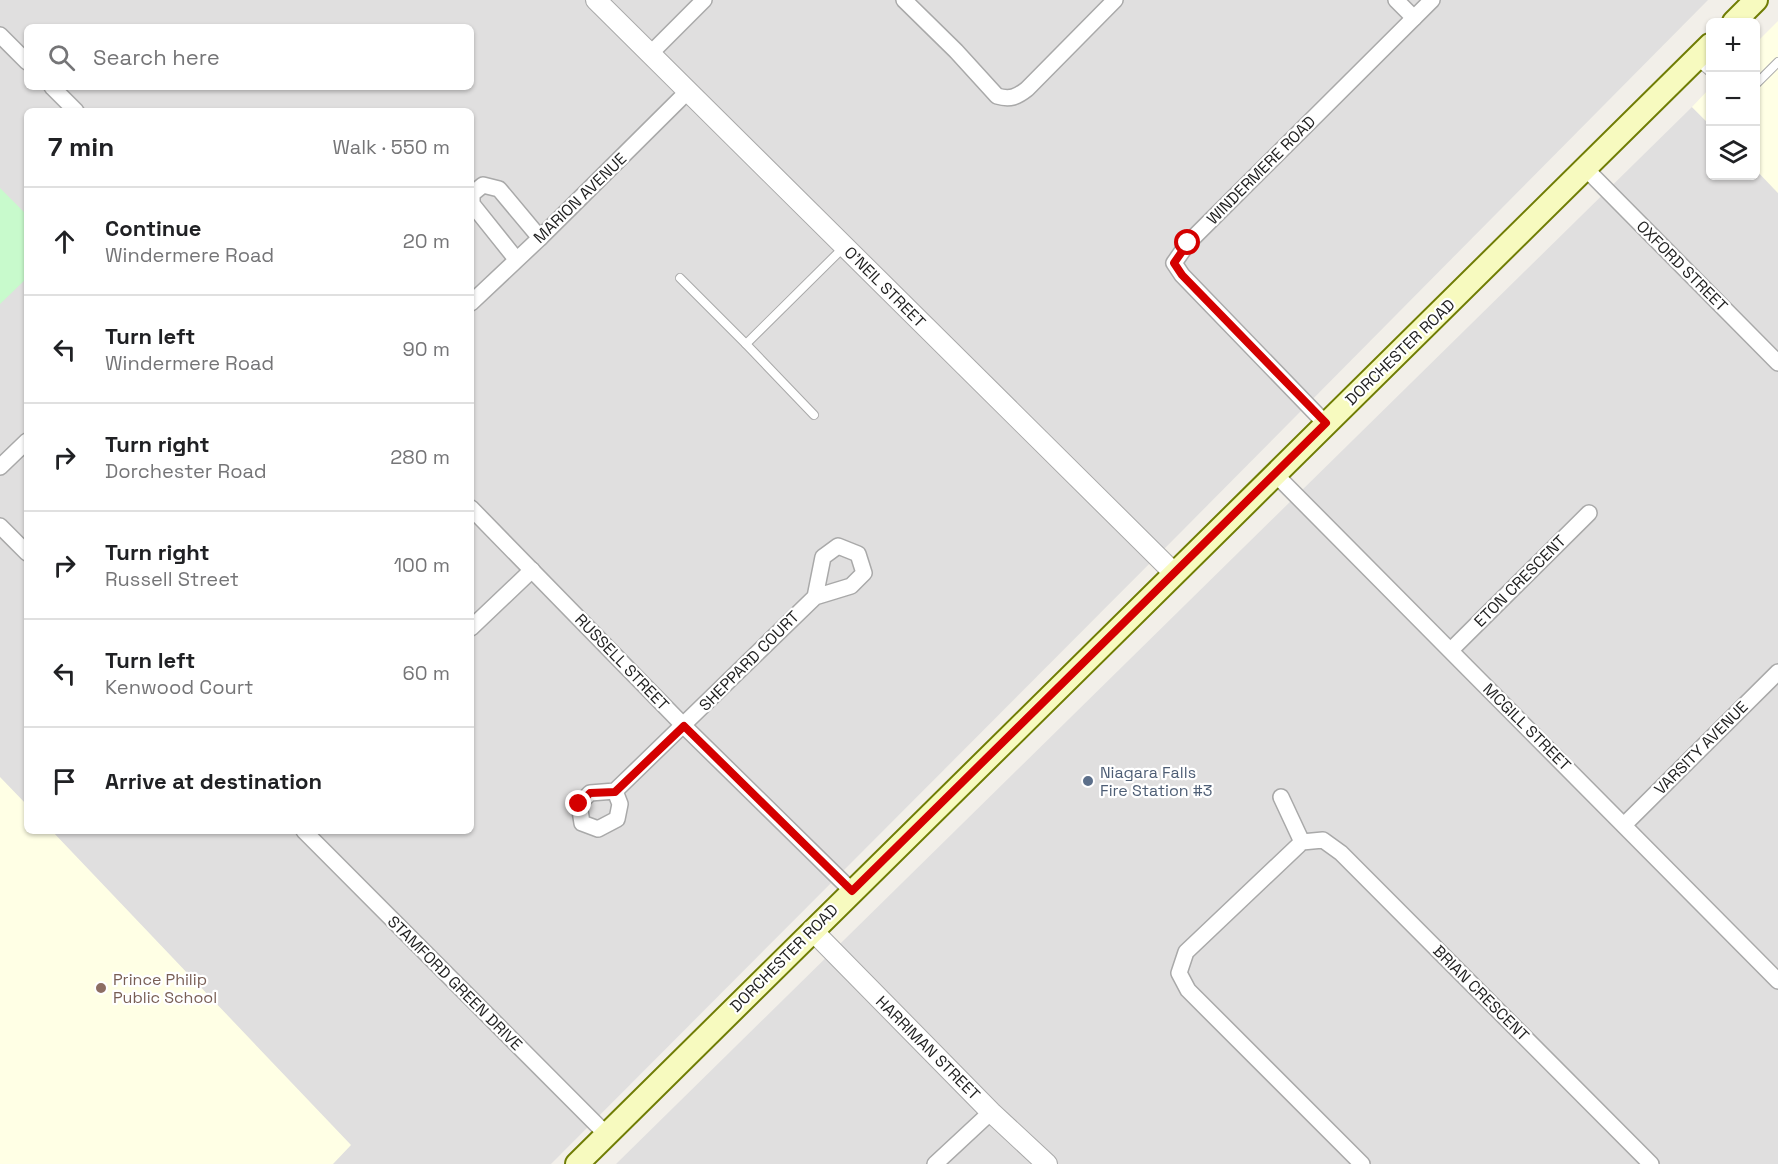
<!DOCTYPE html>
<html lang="en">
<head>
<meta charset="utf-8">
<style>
	body { margin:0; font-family:"Space Grotesk",sans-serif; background:#f6f6f6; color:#202124 }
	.controls { position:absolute; right:18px; top:18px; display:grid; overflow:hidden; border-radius:9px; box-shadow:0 2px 4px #0004 }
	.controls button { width:54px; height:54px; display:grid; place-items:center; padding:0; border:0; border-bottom:2px solid #e0e0e0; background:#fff; color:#202124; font:30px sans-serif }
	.stop { position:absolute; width:18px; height:18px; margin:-14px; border:4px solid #d40000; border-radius:50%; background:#fff }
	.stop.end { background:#d40000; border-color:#fff; box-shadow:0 2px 6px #0008 }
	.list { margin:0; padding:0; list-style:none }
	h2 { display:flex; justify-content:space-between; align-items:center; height:78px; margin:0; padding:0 24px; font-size:26px }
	h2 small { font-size:20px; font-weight:400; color:#757577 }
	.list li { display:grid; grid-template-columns:39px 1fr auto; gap:18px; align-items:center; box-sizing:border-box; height:108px; padding:0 24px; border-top:2px solid #e0e0e0 }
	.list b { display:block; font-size:22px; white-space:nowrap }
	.list p { margin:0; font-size:20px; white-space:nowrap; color:#757577 }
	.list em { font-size:20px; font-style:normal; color:#757577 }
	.icon { flex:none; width:33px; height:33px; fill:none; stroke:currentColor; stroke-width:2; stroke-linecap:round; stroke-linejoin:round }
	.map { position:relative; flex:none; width:1778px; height:1164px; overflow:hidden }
	.search { position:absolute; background:#fff; box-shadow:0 2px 4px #0004; left:24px; top:24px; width:450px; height:66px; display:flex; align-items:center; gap:15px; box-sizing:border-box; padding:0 21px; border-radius:9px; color:#757577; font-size:22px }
	.panel { position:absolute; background:#fff; box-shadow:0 2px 4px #0004; left:24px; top:108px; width:450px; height:726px; border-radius:9px }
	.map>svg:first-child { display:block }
</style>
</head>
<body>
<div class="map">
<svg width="1778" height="1164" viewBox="0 0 1778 1164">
	<rect width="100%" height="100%" fill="#f2efe9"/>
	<g fill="#e0dfdf" fill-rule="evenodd">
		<path d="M0 0H1708L1183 530 551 1164H0ZM27 27H471V87H27ZM27 111H471V831H27Z"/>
		<path d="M1692 107 1710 125V176H1756V170L1778 193V1164H616Z"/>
	</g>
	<g fill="#ffffe5">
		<path d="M1778 21V193L1756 170V43Z"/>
		<path d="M1710 88V125L1692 107Z"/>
		<path d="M0 777 27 805V831H52L351 1145 333 1164H0Z"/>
	</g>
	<path fill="#c8facc" d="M0 188 27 215V278L0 304Z"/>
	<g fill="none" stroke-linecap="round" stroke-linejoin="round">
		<g stroke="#a9a9a9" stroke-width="10">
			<g id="service">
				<path d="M1697 61 1710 72"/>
				<path d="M1756 84 1778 62"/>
				<path d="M680 278 746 344 814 415"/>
				<path d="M746 344 843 248"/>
			</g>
		</g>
		<g stroke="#a9a9a9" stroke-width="18">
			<g id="minor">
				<path d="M904 0 956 51 997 96C1010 100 1017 97 1027 89L1115 0"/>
				<path d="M1396 0 1414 18"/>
				<path d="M0 35 27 62"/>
				<path d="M650 54 704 0"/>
				<path d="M52 87 76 111"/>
				<path d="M1586 169 1778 363"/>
				<path d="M516 259 472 204V194L483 185 499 189 540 238"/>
				<path d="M471 303 540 238 688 91"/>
				<path d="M1326 424 1182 275 1174 263 1188 243 1432 0"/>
				<path d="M0 467 27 441"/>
				<path d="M1275 474 1778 981"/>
				<path d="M471 508 684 726 852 891"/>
				<path d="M0 526 27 553"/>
				<path d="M471 628 532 570"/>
				<path d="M1451 650 1589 513"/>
				<path d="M615 791 620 804 617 819 598 829 582 823 579 804 590 793 615 791 815 597 851 586 864 573 858 554 838 546 823 557 815 597"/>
				<path d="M1281 797 1302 842"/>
				<path d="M1624 825 1778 672"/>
				<path d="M304 831 606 1134"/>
				<path d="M935 1164 991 1112"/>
				<path d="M1362 1164 1188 990 1179 973 1186 952 1302 842 1323 840 1341 853 1651 1164"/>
			</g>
		</g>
		<g stroke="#a9a9a9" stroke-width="22">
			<g id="tertiary">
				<path d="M596 0 1174 573"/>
				<path d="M812 930 991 1112 1047 1164"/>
			</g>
		</g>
		<g stroke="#707d05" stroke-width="26">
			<g id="secondary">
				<path d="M1734 22 1756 0"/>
				<path d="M577 1164 1710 45"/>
			</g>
		</g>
		<use href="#service" stroke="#fff" stroke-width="8"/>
		<use href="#minor" stroke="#fff" stroke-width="15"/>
		<use href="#tertiary" stroke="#fff" stroke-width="20"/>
		<use href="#secondary" stroke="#f7fabf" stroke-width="22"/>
	</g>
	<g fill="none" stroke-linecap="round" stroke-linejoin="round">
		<path stroke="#d40000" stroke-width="8" d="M579 804 590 793 615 792 684 726 852 891 1326 423 1182 275 1174 263 1188 243"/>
	</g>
	<circle fill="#5c6f8a" stroke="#fff" stroke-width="2" cx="1088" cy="781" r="6"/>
	<circle fill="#8d6e63" stroke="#fff" stroke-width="2" cx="101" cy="988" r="6"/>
	<g text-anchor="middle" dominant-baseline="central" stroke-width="4.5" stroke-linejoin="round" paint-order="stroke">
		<g font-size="16" fill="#222" stroke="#fff">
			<text transform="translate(1261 170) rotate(-45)">WINDERMERE ROAD</text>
			<text transform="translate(580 198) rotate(-44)">MARION AVENUE</text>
			<text transform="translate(1682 266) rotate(45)">OXFORD STREET</text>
			<text transform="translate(885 287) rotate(45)">O'NEIL STREET</text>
			<text transform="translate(1400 352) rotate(-44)">DORCHESTER ROAD</text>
			<text transform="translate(1520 581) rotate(-45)">ETON CRESCENT</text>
			<text transform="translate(749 661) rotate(-45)">SHEPPARD COURT</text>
			<text transform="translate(622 662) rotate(46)">RUSSELL STREET</text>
			<text transform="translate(1527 727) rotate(45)">MCGILL STREET</text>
			<text transform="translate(1701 748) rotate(-45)">VARSITY AVENUE</text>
			<text transform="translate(784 958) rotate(-45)">DORCHESTER ROAD</text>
			<text transform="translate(455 983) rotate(45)">STAMFORD GREEN DRIVE</text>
			<text transform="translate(1481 993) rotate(45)">BRIAN CRESCENT</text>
			<text transform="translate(928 1048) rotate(45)">HARRIMAN STREET</text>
		</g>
		<g font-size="16" fill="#4e5e75" stroke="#fff" text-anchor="start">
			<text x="1100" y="772">Niagara Falls<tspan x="1100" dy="18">Fire Station #3</tspan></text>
		</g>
		<g font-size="16" fill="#785e54" stroke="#fff" text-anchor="start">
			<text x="113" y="979">Prince Philip<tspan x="113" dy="18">Public School</tspan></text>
		</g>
	</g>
</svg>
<div class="controls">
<button>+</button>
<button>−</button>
<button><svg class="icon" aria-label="layers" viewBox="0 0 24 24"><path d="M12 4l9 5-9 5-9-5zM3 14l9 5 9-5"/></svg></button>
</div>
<div class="stop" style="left:1188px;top:243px"></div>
<div class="stop end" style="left:579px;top:804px"></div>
<div class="search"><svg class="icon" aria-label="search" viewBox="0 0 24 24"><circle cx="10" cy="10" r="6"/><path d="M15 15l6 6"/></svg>Search here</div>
<section class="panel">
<h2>7 min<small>Walk · 550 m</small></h2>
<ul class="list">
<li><svg class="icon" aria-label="ahead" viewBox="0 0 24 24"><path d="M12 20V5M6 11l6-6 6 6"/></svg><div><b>Continue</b><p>Windermere Road</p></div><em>20 m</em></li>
<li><svg class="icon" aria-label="left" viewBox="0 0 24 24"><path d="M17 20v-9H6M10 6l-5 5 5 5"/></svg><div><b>Turn left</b><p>Windermere Road</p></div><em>90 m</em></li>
<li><svg class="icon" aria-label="right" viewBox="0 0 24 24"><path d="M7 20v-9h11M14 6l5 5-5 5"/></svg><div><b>Turn right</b><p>Dorchester Road</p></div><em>280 m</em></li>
<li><svg class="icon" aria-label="right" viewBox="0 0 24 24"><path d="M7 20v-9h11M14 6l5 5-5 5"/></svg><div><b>Turn right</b><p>Russell Street</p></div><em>100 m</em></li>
<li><svg class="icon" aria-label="left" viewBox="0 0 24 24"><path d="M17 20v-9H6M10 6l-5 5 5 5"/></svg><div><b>Turn left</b><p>Kenwood Court</p></div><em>60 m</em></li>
<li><svg class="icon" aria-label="arrive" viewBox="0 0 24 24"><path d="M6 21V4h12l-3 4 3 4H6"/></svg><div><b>Arrive at destination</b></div></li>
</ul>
</section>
</div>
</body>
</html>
